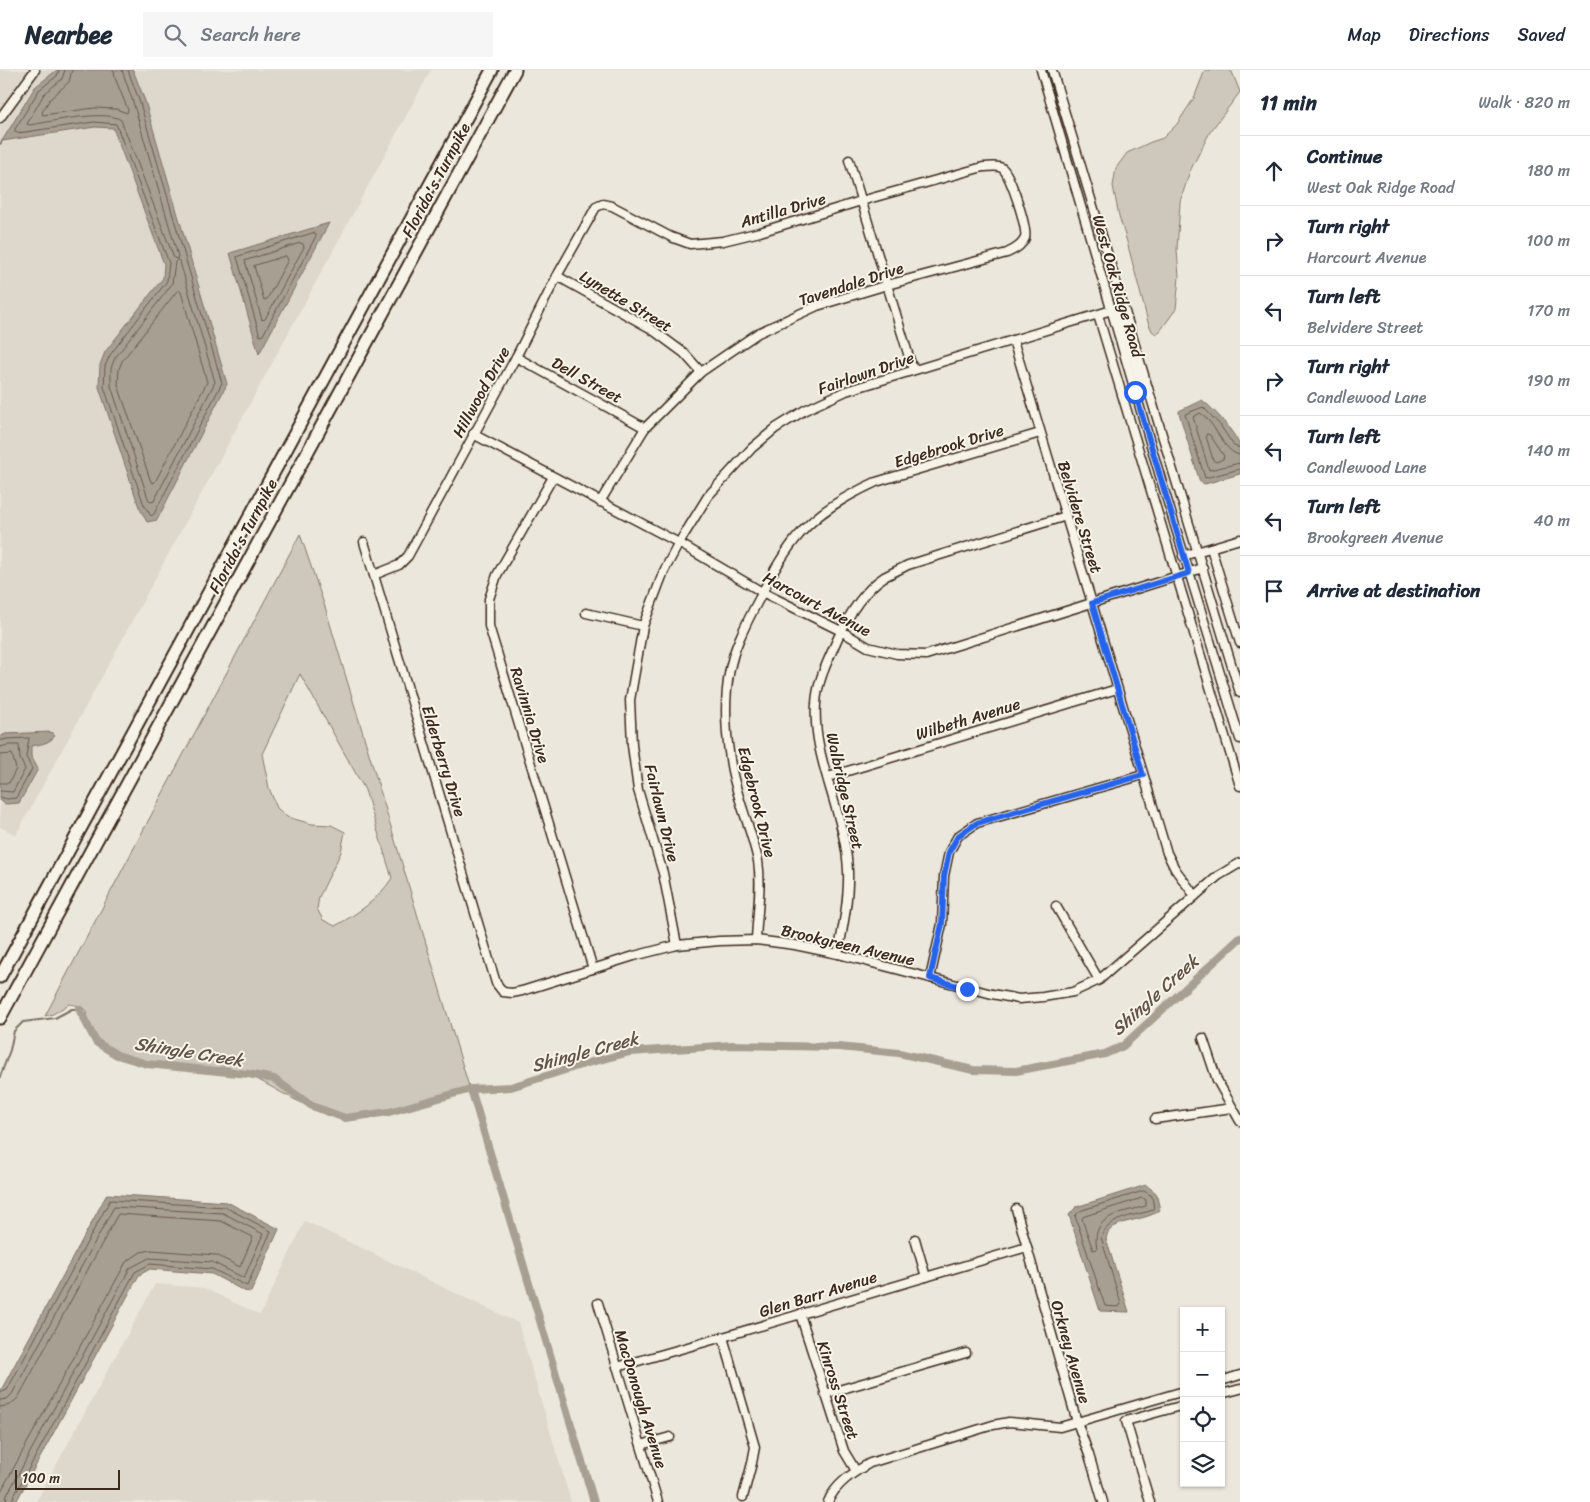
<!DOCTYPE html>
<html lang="en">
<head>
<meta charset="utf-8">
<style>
	body { margin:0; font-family:Sriracha,sans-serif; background:#f6f6f7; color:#1f2937 }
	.controls { position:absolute; right:15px; bottom:15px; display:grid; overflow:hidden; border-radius:0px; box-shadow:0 1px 4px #0004 }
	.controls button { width:45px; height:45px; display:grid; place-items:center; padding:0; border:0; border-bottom:1px solid #e0e1e3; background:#fff; color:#1f2937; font:25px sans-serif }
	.scale { position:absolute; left:15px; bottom:12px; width:105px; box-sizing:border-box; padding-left:5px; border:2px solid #3b2a1e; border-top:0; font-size:14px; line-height:18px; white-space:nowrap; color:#3b2a1e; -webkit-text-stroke:4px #f7f3e8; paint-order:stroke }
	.stop { position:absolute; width:15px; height:15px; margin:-11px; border:4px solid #2563eb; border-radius:50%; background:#fff }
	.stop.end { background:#2563eb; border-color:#fff; box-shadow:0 1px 5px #0008 }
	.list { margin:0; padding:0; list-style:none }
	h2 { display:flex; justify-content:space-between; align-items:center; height:65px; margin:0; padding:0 20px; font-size:21px }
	h2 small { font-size:16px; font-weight:400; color:#747a83 }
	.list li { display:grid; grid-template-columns:32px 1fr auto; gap:15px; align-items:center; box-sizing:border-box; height:70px; padding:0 20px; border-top:1px solid #e0e1e3 }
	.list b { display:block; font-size:19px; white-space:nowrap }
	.list p { margin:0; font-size:16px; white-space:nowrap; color:#747a83 }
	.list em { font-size:16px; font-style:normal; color:#747a83 }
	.icon { flex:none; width:28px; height:28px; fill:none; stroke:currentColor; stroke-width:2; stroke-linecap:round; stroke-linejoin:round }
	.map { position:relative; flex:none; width:1240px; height:1432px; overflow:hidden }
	header { display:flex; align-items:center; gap:30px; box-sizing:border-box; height:70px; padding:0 25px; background:#fff; border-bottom:1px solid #e0e1e3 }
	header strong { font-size:24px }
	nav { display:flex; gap:28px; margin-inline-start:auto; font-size:18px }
	.search { width:350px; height:45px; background:#f6f6f7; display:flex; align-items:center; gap:12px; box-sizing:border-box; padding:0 18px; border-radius:0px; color:#747a83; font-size:19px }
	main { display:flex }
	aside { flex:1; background:#fff }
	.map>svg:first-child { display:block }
</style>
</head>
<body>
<header>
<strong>Nearbee</strong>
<div class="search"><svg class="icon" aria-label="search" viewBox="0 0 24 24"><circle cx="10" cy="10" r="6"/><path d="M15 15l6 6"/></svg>Search here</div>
<nav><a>Map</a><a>Directions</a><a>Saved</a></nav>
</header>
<main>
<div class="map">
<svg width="1240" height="1432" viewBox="0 0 1240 1432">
	<rect width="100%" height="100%" fill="#ece7dc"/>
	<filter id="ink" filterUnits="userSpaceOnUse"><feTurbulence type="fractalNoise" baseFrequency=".02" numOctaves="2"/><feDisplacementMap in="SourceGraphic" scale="10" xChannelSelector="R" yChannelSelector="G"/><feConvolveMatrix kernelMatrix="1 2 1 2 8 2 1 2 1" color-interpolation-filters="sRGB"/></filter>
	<g filter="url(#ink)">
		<g fill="#ddd7cc">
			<path d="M0 0H431L16 765 0 757Z"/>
			<path d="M305 1151 518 1253 571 1432H36L155 1214 204 1218 260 1245Z"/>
		</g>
		<g fill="#cec8bc" stroke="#84796d" fill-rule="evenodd">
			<path d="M1205 0H1229L1232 2 1240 22 1210 62 1190 101 1180 132 1177 180 1179 207 1176 239 1160 261 1156 264 1152 261 1148 252 1127 172 1119 146 1113 116 1116 98 1127 83 1151 72 1163 68 1177 54 1194 28Z"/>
			<path d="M300 464 325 537 470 1020C420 1034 365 1058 314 1038 286 1028 262 1009 235 999L224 997 184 1000 135 989 106 977 92 968 88 962 86 941 81 936 69 934 53 944 45 946ZM300 604 365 720 392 808C378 830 357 844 335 856L323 850 317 839 319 827 341 782 345 762 331 755 312 754 287 747 277 738 269 718 262 684Z"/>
		</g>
		<g fill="#a89f93" stroke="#7c7064">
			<path d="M57 0H133L145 31 227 314 157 450 147 452 139 437 99 317 100 295 105 282 163 208 164 194 113 58 95 57 2 71 35 17Z"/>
			<path d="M329 153 259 284 230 183Z"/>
			<path d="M1202 330C1214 339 1234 361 1240 376 1240 383 1240 396 1240 404L1205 414 1200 412 1179 343V341Z"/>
			<path d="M51 662 55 666C48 674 41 674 31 676V686L38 699 19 733 6 734 0 731V667L5 664Z"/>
			<path d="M1146 1115 1156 1123 1160 1140C1146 1151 1119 1149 1109 1161 1107 1163 1107 1166 1106 1169L1129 1242 1100 1241 1069 1145 1076 1137Z"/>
			<path d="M107 1124 227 1132 279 1159 251 1222 244 1221 212 1204 150 1199 139 1205 16 1432H0V1322Z"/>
		</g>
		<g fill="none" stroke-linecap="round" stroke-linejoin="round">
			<g stroke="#67594d" stroke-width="1">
				<path d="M59 0 57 6 39 20 15 59V62L18 63 94 52 116 54 169 193 167 211 110 285 105 296 104 317 144 435 151 446 154 444 222 313 140 33 128 0"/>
				<path d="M65 0 62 9 44 24 27 54 30 55C49 52 106 39 121 50L174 188 177 189 178 186 134 35 122 0"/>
				<path d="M72 0 69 12 50 29 42 42 43 45 94 38 116 39 127 43 128 40 115 8 114 0"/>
				<path d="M313 163 316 164V166L263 265 260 266 237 187Z"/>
				<path d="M301 173 303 174 304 177 265 249 262 250 245 191Z"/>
				<path d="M286 186 288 190 267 229 264 230 254 196Z"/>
				<path d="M178 190 180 192 215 312 154 431 151 432 149 431 111 316V298L115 288 172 214 175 192Z"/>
				<path d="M179 220 181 222 207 312 155 412 153 413 151 412 118 315 119 299 122 291 177 221Z"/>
				<path d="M1207 364 1210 365 1224 386 1223 389 1216 392 1213 390 1206 366Z"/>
				<path d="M1240 378 1234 376 1220 355 1203 337 1185 344 1205 408 1240 399"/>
				<path d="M1240 385C1223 383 1216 352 1200 343L1193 347 1209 400 1240 393"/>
				<path d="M0 671 7 669 29 668 26 687 32 699 16 728 7 729 0 727"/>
				<path d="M0 677 9 675H19L20 689 25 699 13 722 0 721"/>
				<path d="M0 685 12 684 16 699 9 713H0"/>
				<path d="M1144 1121 1152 1126 1154 1139 1150 1141C1132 1146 1108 1148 1101 1167L1121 1234 1119 1237 1105 1236 1075 1146 1080 1141Z"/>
				<path d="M1143 1128 1146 1130V1136C1121 1143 1090 1145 1097 1179L1093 1180 1082 1149 1083 1147Z"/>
				<path d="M0 1323 7 1320 110 1130 225 1137 271 1161 247 1216 212 1199 150 1194 135 1202 13 1428 12 1432"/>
				<path d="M0 1330 7 1329 12 1324 114 1137 223 1143 263 1164 244 1208 212 1192 149 1188 130 1198 7 1425 6 1432"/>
				<path d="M0 1337 10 1335 18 1328 118 1144 221 1151 253 1167 240 1197 216 1185 151 1180 141 1182 126 1192 0 1423"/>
			</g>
			<g stroke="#7c7064" stroke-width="2">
				<path d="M0 74 2 71"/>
				<path d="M0 1007 10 980 14 961 23 952 55 948 72 939H79"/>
			</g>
			<g stroke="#a89f93" stroke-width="8">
				<path d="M79 939 96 972 117 985 147 994 248 1004 274 1009 312 1036 345 1048 389 1042 471 1019 511 1017 584 994 630 982 733 975 839 977 899 983 973 1000 1016 1001 1105 984 1123 976 1240 868"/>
				<path d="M471 1019 594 1432"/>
			</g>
			<g stroke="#3b2a1e" stroke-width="11">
				<g id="minor">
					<path d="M1041 0 1162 413 1240 669"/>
					<path d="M1052 0 1240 623"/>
					<path d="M0 48 35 0"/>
					<path d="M849 90 913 300"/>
					<path d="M557 206 650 258 684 283 701 302"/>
					<path d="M1098 245 1240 716"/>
					<path d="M1013 270 1167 783 1175 799 1195 826"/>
					<path d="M516 287 645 358"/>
					<path d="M473 364 679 473 762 522 841 561 868 577 897 584 926 585 1203 498"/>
					<path d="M553 407 497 505 489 529V556L593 899"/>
					<path d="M364 472 496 913 503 922 512 923 522 921 634 886 677 875 719 871 756 870 795 875 838 884 992 924 1019 929 1043 927 1073 922 1099 910 1218 806 1240 793"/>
					<path d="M1211 478 1240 573"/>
					<path d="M1183 486 1240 469"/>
					<path d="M374 505 399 495 408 486 516 287 557 206 596 137 603 134 612 136 671 167 690 174 723 171 760 162 861 131 983 97C989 97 997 95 1002 98 1010 103 1028 159 1025 168 1022 176 1014 180 1007 183L887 215 817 236 758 263 701 302 645 358 600 432"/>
					<path d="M586 543 643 556"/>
					<path d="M828 707 1117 619"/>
					<path d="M1056 836 1099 910"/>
					<path d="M756 870C757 844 762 816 758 791 751 757 734 722 730 689 724 650 723 607 739 570 745 556 752 542 759 529 770 507 783 483 799 465 819 441 848 425 876 412L1040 363"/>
					<path d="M677 875 663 803 638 720 632 675 630 630 643 556 664 501 679 473 708 426 752 378 776 358 805 340 846 321 1115 239 1119 240 1140 311 1142 316 1148 320"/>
					<path d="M838 884C843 857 849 829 848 801 846 745 812 689 816 634 817 611 828 591 837 570 847 548 863 521 884 507 892 503 900 499 908 495L1066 446"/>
					<path d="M930 908 942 854 944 806 949 782 958 766 977 753 1143 705"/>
					<path d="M1203 968 1217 1010 1240 1051"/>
					<path d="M1155 1049 1232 1038"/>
					<path d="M1016 1139 1077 1352 1089 1385 1103 1432"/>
					<path d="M915 1169 926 1207"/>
					<path d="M598 1233 658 1432"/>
					<path d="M800 1244 844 1381 856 1401"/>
					<path d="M723 1267 755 1377 752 1393 743 1427"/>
					<path d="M617 1297 723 1267 1027 1177"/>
					<path d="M1221 1311 1240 1305"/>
					<path d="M825 1324 966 1283"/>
					<path d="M1221 1324 1240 1319"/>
					<path d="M641 1375 670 1367"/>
					<path d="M828 1432C835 1414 854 1402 870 1393L993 1355 1009 1352 1060 1357 1184 1321"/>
					<path d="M1150 1432 1126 1351 1184 1335"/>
				</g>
			</g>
			<g stroke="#3b2a1e" stroke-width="15">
				<g id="highway">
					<path d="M0 907 492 0"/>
					<path d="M0 948 515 0"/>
				</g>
			</g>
			<use href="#minor" stroke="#f7f3e8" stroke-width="8"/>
			<use href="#highway" stroke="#f7f3e8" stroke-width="11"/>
		</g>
	</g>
	<g fill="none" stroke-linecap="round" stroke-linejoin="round" filter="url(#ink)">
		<path stroke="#2563eb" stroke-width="6" d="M967 919 930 908 942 854 944 806 949 782 958 766 977 753 1143 705 1092 533 1189 503 1135 322"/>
	</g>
	<g text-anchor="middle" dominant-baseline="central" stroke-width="4" stroke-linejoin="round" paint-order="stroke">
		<g font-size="16" fill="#3b2a1e" stroke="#f7f3e8">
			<text transform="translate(436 110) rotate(-62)">Florida's Turnpike</text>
			<text transform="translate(783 140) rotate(-16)">Antilla Drive</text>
			<text transform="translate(851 214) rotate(-18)">Tavendale Drive</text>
			<text transform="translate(1118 216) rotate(74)">West Oak Ridge Road</text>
			<text transform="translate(626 231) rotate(31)">Lynette Street</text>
			<text transform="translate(866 303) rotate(-19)">Fairlawn Drive</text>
			<text transform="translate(587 310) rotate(29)">Dell Street</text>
			<text transform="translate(481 322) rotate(-61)">Hillwood Drive</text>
			<text transform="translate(949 376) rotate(-17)">Edgebrook Drive</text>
			<text transform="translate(1080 447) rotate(73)">Belvidere Street</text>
			<text transform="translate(243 466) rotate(-62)">Florida's Turnpike</text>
			<text transform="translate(817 534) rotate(28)">Harcourt Avenue</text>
			<text transform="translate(530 645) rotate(73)">Ravinnia Drive</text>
			<text transform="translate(968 649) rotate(-17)">Wilbeth Avenue</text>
			<text transform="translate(444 691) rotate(73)">Elderberry Drive</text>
			<text transform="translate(845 721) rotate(77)">Walbridge Street</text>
			<text transform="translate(757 732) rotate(76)">Edgebrook Drive</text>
			<text transform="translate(662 743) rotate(76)">Fairlawn Drive</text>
			<text transform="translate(848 875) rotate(13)">Brookgreen Avenue</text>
			<text transform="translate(818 1224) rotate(-17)">Glen Barr Avenue</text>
			<text transform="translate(1071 1282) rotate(74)">Orkney Avenue</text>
			<text transform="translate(838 1320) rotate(72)">Kinross Street</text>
			<text transform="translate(641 1329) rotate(73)">MacDonough Avenue</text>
		</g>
		<g font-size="18" font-style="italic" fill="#615347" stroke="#f7f3e8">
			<text transform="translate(1155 925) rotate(-42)">Shingle Creek</text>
			<text transform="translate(189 982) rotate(9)">Shingle Creek</text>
			<text transform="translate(585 982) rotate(-15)">Shingle Creek</text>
		</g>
	</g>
</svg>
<div class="controls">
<button>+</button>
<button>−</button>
<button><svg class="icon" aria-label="locate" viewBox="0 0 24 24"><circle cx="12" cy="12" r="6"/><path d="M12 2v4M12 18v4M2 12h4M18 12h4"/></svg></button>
<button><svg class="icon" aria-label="layers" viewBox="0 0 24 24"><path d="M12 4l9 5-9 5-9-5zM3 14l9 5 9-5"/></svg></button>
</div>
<div class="scale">100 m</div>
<div class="stop" style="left:1135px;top:322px"></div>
<div class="stop end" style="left:967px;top:919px"></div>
</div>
<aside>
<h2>11 min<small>Walk · 820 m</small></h2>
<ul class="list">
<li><svg class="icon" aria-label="ahead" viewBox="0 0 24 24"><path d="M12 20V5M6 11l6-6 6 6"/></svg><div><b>Continue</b><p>West Oak Ridge Road</p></div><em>180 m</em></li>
<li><svg class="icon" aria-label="right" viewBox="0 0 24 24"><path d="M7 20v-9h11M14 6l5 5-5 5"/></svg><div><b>Turn right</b><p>Harcourt Avenue</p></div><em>100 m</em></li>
<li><svg class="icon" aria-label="left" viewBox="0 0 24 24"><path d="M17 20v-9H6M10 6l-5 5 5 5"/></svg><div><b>Turn left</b><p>Belvidere Street</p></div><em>170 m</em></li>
<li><svg class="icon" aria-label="right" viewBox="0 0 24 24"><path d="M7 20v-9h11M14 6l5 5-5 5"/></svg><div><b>Turn right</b><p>Candlewood Lane</p></div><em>190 m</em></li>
<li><svg class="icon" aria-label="left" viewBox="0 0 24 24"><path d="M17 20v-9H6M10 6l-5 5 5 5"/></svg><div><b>Turn left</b><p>Candlewood Lane</p></div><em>140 m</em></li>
<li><svg class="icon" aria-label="left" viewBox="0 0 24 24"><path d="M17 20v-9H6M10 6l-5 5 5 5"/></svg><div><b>Turn left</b><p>Brookgreen Avenue</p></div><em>40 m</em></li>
<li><svg class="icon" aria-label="arrive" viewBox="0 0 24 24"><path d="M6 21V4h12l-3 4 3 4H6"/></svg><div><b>Arrive at destination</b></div></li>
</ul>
</aside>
</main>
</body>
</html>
